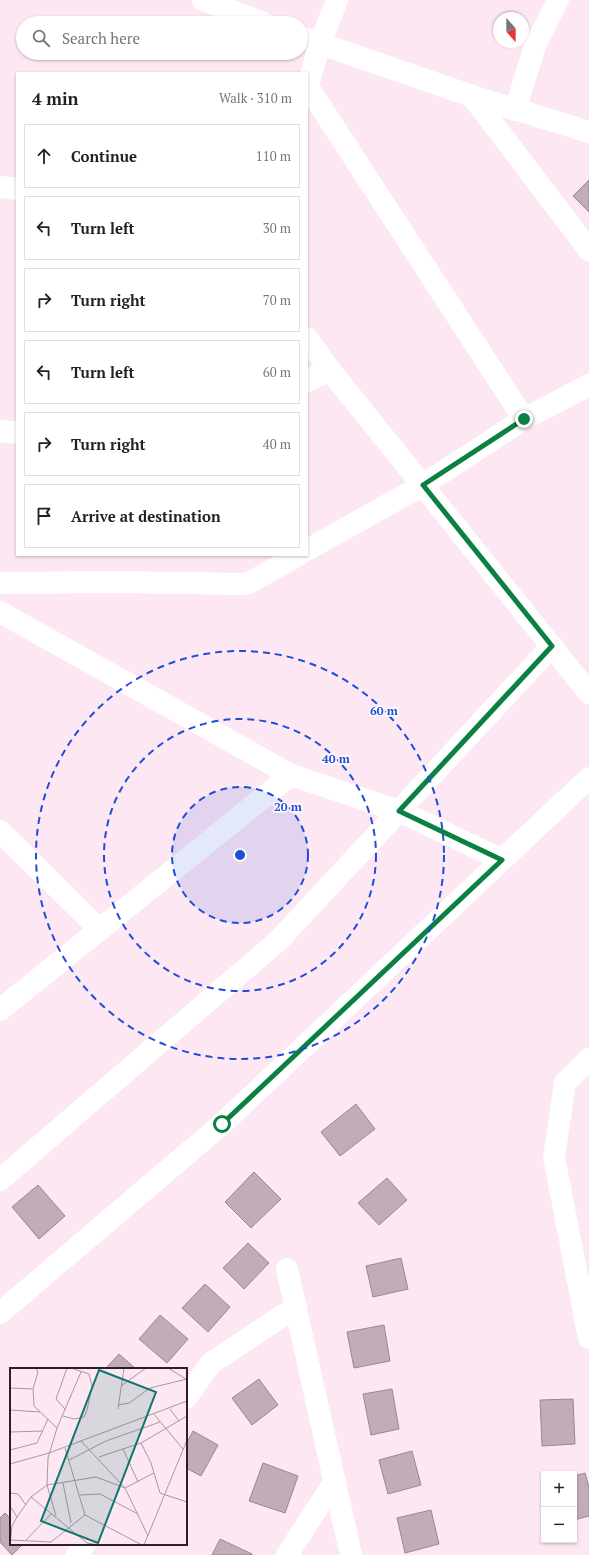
<!DOCTYPE html>
<html lang="en">
<head>
<meta charset="utf-8">
<style>
	body { margin:0; font-family:"PT Serif",serif; background:#f2f2f2; color:#222 }
	.controls { position:absolute; right:12px; bottom:12px; display:grid; overflow:hidden; border-radius:0px; box-shadow:0 1px 3px #0004 }
	.controls button { width:36px; height:36px; display:grid; place-items:center; padding:0; border:0; border-bottom:1px solid #e0e0e0; background:#fff; color:#222; font:20px sans-serif }
	.compass { position:absolute; left:493px; top:12px; width:36px; height:36px; border-radius:50%; background:#fff; box-shadow:0 1px 3px #0004; rotate:159deg }
	.stop { position:absolute; width:12px; height:12px; margin:-9px; border:3px solid #0b8043; border-radius:50%; background:#fff }
	.stop.end { background:#0b8043; border-color:#fff; box-shadow:0 1px 4px #0008 }
	.list { margin:0; padding:0; list-style:none }
	h2 { display:flex; justify-content:space-between; align-items:center; height:52px; margin:0; padding:0 16px; font-size:17px }
	h2 small { font-size:13px; font-weight:400; color:#767676 }
	.list li { display:grid; grid-template-columns:26px 1fr auto; gap:12px; align-items:center; box-sizing:border-box; height:64px; margin:0 8px 8px; padding:0 8px; border:1px solid #e0e0e0; border-radius:0px }
	.list b { display:block; font-size:15px; white-space:nowrap }
	.list em { font-size:13px; font-style:normal; color:#767676 }
	.icon { flex:none; width:22px; height:22px; fill:none; stroke:currentColor; stroke-width:2; stroke-linecap:round; stroke-linejoin:round }
	.map { position:relative; flex:none; width:589px; height:1555px; overflow:hidden }
	.search { position:absolute; background:#fff; box-shadow:0 1px 3px #0004; left:16px; top:16px; width:292px; height:44px; display:flex; align-items:center; gap:10px; box-sizing:border-box; padding:0 14px; border-radius:22px; color:#767676; font-size:15px }
	.panel { position:absolute; background:#fff; box-shadow:0 1px 3px #0004; left:16px; top:72px; width:292px; height:484px; border-radius:0px }
	.map>svg:first-child { display:block }
</style>
</head>
<body>
<div class="map">
<svg width="589" height="1555" viewBox="0 0 589 1555">
	<rect width="100%" height="100%" fill="#fde7f3"/>
	<g fill="#c1acb8" stroke="#9b8792">
		<path d="M589 180V212L573 196Z"/>
		<path d="M356 1104 375 1129 340 1156 321 1132Z"/>
		<path d="M254 1172 281 1199 251 1228 225 1202Z"/>
		<path d="M387 1178 407 1200 379 1225 358 1203Z"/>
		<path d="M38 1185 65 1216 39 1239 12 1207Z"/>
		<path d="M248 1243 269 1263 244 1289 223 1268Z"/>
		<path d="M401 1258 408 1289 373 1297 366 1266Z"/>
		<path d="M205 1284 230 1307 208 1332 182 1308Z"/>
		<path d="M160 1315 188 1339 167 1363 139 1339Z"/>
		<path d="M384 1325 390 1361 354 1368 347 1332Z"/>
		<path d="M119 1354 136 1369H105Z"/>
		<path d="M259 1379 278 1405 252 1425 232 1398Z"/>
		<path d="M392 1389 399 1429 371 1435 363 1394Z"/>
		<path d="M573 1399 575 1444 542 1446 540 1400Z"/>
		<path d="M193 1431 218 1445 201 1476 186 1468V1444Z"/>
		<path d="M412 1451 421 1485 388 1494 379 1460Z"/>
		<path d="M263 1463 298 1476 285 1513 249 1501Z"/>
		<path d="M585 1473 589 1487V1516L574 1520V1476Z"/>
		<path d="M431 1510 439 1544 405 1553 397 1518Z"/>
		<path d="M5 1513 11 1519V1544H23L12 1555 0 1542V1518Z"/>
		<path d="M220 1539 252 1554V1555H212Z"/>
	</g>
	<g fill="none" stroke-linecap="round" stroke-linejoin="round">
		<g stroke="#fff" stroke-width="22">
			<path d="M203 0 264 23"/>
			<path d="M301 37 472 96 589 132"/>
			<path d="M308 87 524 419"/>
			<path d="M307 88 320 44 337 0"/>
			<path d="M472 96 589 250"/>
			<path d="M515 110 535 46 558 0"/>
			<path d="M0 187 17 189"/>
			<path d="M307 338 330 370 589 693"/>
			<path d="M307 381 330 370"/>
			<path d="M0 431 17 433"/>
			<path d="M307 550 423 485 524 419 589 385"/>
			<path d="M0 583 115 582 247 584 299 555"/>
			<path d="M0 612 291 775 399 811 502 860"/>
			<path d="M0 831 100 930"/>
			<path d="M0 1010 291 775"/>
			<path d="M589 1059 565 1083 554 1157 589 1338"/>
			<path d="M0 1180 279 940 552 646"/>
			<path d="M287 1269 351 1555"/>
			<path d="M0 1313 222 1124 589 778"/>
			<path d="M186 1398 211 1363 296 1307"/>
			<path d="M77 1555 85 1544"/>
			<path d="M287 1555 335 1481"/>
		</g>
	</g>
	<g fill="none" stroke-linecap="round" stroke-linejoin="round">
		<path stroke="#0b8043" stroke-width="5" d="M222 1124 502 860 399 811 552 646 423 485 524 419"/>
	</g>
	<circle cx="240" cy="855" r="68" fill="#1d4ed8" fill-opacity=".12"/>
	<g fill="none" stroke="#1d4ed8" stroke-width="2" stroke-dasharray="7 5">
		<circle cx="240" cy="855" r="68"/>
		<circle cx="240" cy="855" r="136"/>
		<circle cx="240" cy="855" r="204"/>
	</g>
	<g transform="translate(10 1368)">
		<rect width="177" height="177" fill="#fde7f3"/>
		<path fill="none" stroke="#a898a1" stroke-width="1" d="M26 0 28 4 23 21 24 38 47 60M158 0 176 11M111 18 136 0M0 20 23 21M108 37 119 35 140 20 177 11M55 41 46 31 57 0M108 41 114 0M160 41 169 53M0 42 30 44M143 45 173 81M53 48 64 51 74 49 77 42 82 18 79 6 61 0M0 64 33 63M71 73 115 120 138 168M131 75 141 95 150 125 177 134M55 80 75 147M113 81 128 114M0 82 27 75 38 51M89 89 131 75 177 48M59 92 96 73 150 54M0 96 39 85 177 33M53 115 61 155M0 125 8 126 16 137M70 127 90 126 128 146M21 129 77 175 89 177M0 138 7 149M46 148 37 117 38 90 47 60 71 4M1 172 41 174 75 147 132 177M16 172 42 145M0 177 2 158 7 149 21 129 37 117 86 109 115 120 144 105M134 177 177 72"/>
		<path fill="#0f766e" fill-opacity="0.15" stroke="#0f766e" stroke-width="2" d="M89 2 146 24 88 175 31 153Z"/>
		<rect width="177" height="177" fill="none" stroke="#292125" stroke-width="2"/>
	</g>
	<circle cx="240" cy="855" r="6" fill="#1d4ed8" stroke="#fefafc" stroke-width="2"/>
	<g font-size="12" text-anchor="middle" font-weight="bold" fill="#1d4ed8" stroke="#fefafc" stroke-width="3.5" stroke-linejoin="round" paint-order="stroke">
		<text x="384" y="715">60 m</text>
		<text x="336" y="763">40 m</text>
		<text x="288" y="811">20 m</text>
	</g>
</svg>
<div class="controls">
<button>+</button>
<button>−</button>
</div>
<svg class="compass" viewBox="-18 -18 36 36"><path d="M0-13l5 13h-10z" fill="#e53935"/><path d="M0 13l5-13h-10z" fill="#767676"/></svg>
<div class="stop" style="left:222px;top:1124px"></div>
<div class="stop end" style="left:524px;top:419px"></div>
<div class="search"><svg class="icon" aria-label="search" viewBox="0 0 24 24"><circle cx="10" cy="10" r="6"/><path d="M15 15l6 6"/></svg>Search here</div>
<section class="panel">
<h2>4 min<small>Walk · 310 m</small></h2>
<ul class="list">
<li><svg class="icon" aria-label="ahead" viewBox="0 0 24 24"><path d="M12 20V5M6 11l6-6 6 6"/></svg><div><b>Continue</b></div><em>110 m</em></li>
<li><svg class="icon" aria-label="left" viewBox="0 0 24 24"><path d="M17 20v-9H6M10 6l-5 5 5 5"/></svg><div><b>Turn left</b></div><em>30 m</em></li>
<li><svg class="icon" aria-label="right" viewBox="0 0 24 24"><path d="M7 20v-9h11M14 6l5 5-5 5"/></svg><div><b>Turn right</b></div><em>70 m</em></li>
<li><svg class="icon" aria-label="left" viewBox="0 0 24 24"><path d="M17 20v-9H6M10 6l-5 5 5 5"/></svg><div><b>Turn left</b></div><em>60 m</em></li>
<li><svg class="icon" aria-label="right" viewBox="0 0 24 24"><path d="M7 20v-9h11M14 6l5 5-5 5"/></svg><div><b>Turn right</b></div><em>40 m</em></li>
<li><svg class="icon" aria-label="arrive" viewBox="0 0 24 24"><path d="M6 21V4h12l-3 4 3 4H6"/></svg><div><b>Arrive at destination</b></div></li>
</ul>
</section>
</div>
</body>
</html>
